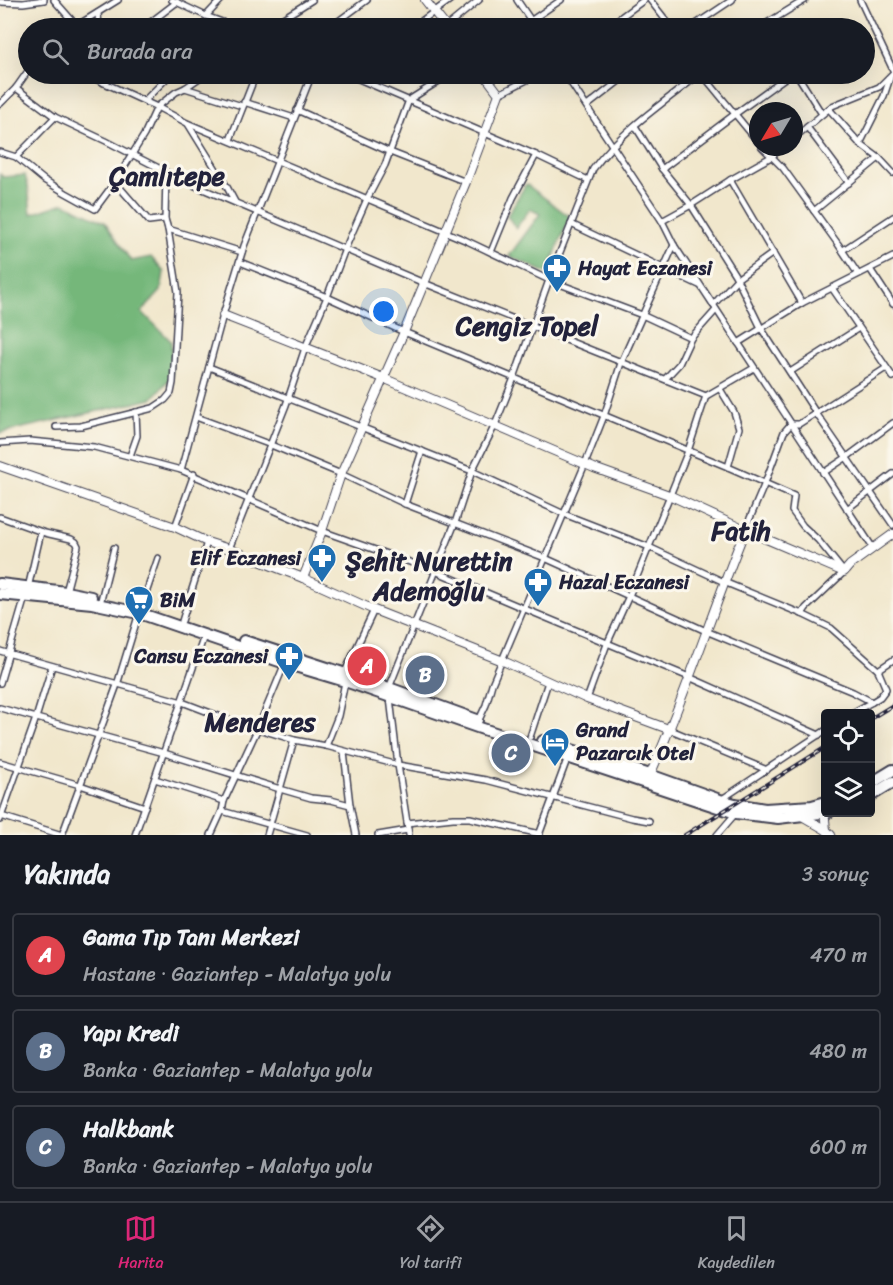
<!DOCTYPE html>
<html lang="tr">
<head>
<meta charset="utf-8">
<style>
	body { margin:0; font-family:Sriracha,sans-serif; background:#242831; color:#f1f3f6 }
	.controls { position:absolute; right:18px; bottom:18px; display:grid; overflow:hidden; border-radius:6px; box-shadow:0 6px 24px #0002 }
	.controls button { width:54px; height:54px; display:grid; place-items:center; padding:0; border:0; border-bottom:2px solid #363941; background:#171b24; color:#f1f3f6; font:30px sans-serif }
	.compass { position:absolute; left:749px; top:102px; width:54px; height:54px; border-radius:50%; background:#171b24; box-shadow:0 6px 24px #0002; rotate:232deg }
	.you { position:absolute; left:384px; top:312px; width:21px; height:21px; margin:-15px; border:4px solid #fff; border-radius:50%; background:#1a73e8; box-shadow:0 0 0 9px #1a73e833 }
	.badge { display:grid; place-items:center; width:39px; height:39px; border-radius:50%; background:#db2777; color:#fff; font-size:20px; font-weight:700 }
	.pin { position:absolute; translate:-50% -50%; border:3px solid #fff; box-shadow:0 2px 6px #0006 }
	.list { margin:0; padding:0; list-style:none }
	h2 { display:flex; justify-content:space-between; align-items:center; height:78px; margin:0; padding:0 24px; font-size:26px }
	h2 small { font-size:20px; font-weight:400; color:#9ea1a6 }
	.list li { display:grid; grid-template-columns:39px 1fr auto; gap:18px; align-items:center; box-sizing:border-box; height:84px; margin:0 12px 12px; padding:0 12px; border:2px solid #363941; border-radius:6px }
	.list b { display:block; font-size:22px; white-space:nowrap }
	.list p { margin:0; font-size:20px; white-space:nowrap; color:#9ea1a6 }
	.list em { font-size:20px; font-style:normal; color:#9ea1a6 }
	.icon { flex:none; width:33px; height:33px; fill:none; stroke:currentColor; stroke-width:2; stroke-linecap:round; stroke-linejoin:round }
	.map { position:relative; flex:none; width:893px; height:835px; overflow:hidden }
	.search { position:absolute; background:#171b24; box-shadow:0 6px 24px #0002; left:18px; right:18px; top:18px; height:66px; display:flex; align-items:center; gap:15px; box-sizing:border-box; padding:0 21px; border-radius:33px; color:#9ea1a6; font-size:22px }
	.sheet { height:366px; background:#171b24 }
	nav { display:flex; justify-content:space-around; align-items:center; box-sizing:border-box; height:84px; border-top:2px solid #363941; background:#171b24; font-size:16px; color:#9ea1a6 }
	nav a { display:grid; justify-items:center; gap:3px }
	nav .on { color:#db2777 }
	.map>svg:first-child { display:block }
</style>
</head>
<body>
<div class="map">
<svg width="893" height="835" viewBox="0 0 893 835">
	<rect width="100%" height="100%" fill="#fbf7ec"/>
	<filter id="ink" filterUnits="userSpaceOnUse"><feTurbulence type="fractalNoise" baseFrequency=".0167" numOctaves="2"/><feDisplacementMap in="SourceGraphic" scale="12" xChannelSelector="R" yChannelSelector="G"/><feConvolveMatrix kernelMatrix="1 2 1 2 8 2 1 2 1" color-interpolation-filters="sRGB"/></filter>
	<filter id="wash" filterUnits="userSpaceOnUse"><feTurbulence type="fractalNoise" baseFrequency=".008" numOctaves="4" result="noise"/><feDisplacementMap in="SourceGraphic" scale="24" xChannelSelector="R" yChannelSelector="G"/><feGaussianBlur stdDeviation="1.35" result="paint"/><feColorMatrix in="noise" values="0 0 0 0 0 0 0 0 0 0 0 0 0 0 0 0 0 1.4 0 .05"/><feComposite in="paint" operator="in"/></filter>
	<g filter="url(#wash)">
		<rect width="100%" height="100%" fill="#f1e7cc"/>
		<g fill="#74b77a" stroke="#4b6c5a" stroke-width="1.5">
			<path d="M0 174 3 177 25 175 28 186 31 214 64 203 105 222 131 261 151 257 164 272 161 291 142 312 171 341 172 376 152 399 0 433Z"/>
			<path d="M526 184 570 217 547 273 509 256 540 214 530 209 516 228 507 216Z"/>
		</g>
	</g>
	<g filter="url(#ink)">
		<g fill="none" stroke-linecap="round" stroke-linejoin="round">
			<g stroke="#414051" stroke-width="8">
				<g id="street">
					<path d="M54 0 76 25"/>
					<path d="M172 0 206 16 238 28"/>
					<path d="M517 0 536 28"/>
					<path d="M650 0 672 28"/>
					<path d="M860 0 893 70"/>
					<path d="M0 2 23 3 44 0"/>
					<path d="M98 13 99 28"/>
					<path d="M206 16 221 0"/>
					<path d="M446 27 479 0"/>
					<path d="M73 28 118 0"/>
					<path d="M143 28 177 2"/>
					<path d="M267 28 312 0"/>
					<path d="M329 28 367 0"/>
					<path d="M412 28 450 0"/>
					<path d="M520 28 561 0"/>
					<path d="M606 28 644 0"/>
					<path d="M690 28 732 0"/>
					<path d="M759 28 805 0"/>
					<path d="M85 74 157 107 187 123 465 240 549 280 642 315 691 338"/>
					<path d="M102 74 104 83"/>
					<path d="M347 74 536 155 588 180"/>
					<path d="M565 74 662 221 674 245 873 548"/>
					<path d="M702 74 758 142"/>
					<path d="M16 88 55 117 106 141 184 181 424 283 706 396"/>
					<path d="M185 88 242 106"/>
					<path d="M499 94 539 74"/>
					<path d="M244 102 294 118"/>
					<path d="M147 103V98L171 74"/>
					<path d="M0 104 16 88 28 71"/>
					<path d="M587 106 628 74"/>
					<path d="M829 109 860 144 879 158 893 173"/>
					<path d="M297 110 390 152 466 182"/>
					<path d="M188 124 227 187 235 202"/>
					<path d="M635 126 662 169 691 205 735 275 761 328 816 413 893 525"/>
					<path d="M807 127 849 183"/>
					<path d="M794 138 832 106 879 87 893 73"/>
					<path d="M230 140 256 74"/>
					<path d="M860 144 884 96 890 78"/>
					<path d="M762 147 783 168 838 244 858 274"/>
					<path d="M0 152 16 157 44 180 66 193 95 209 115 182 144 135 157 107 176 92 185 88 205 74"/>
					<path d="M16 157 55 117"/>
					<path d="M662 169 735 114 789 75 792 74 798 76 822 114"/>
					<path d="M730 180 802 303"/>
					<path d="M115 182 149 221 165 219"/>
					<path d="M814 211 879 158"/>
					<path d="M662 221 691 205 730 180 771 157 783 147"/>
					<path d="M571 224 699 285"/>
					<path d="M168 229 242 252"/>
					<path d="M843 250 893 217"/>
					<path d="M491 252 513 198 536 155"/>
					<path d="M240 262 327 297 404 332 728 467 794 496 792 511 803 526 818 540 844 572 806 608 802 614"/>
					<path d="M870 269 893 304"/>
					<path d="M832 288 893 377"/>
					<path d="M713 305 737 279 773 253"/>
					<path d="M738 343 802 303 893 257"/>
					<path d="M209 367 472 471 564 514 649 547 724 582 802 614 831 628 878 670 886 689 880 697 872 702"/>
					<path d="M790 372 859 328"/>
					<path d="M665 379 679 364 691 338 716 310"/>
					<path d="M720 389 734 412 739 428 728 467"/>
					<path d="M196 417 271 445 341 474 405 504 545 558 706 631 853 692 872 702 850 714"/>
					<path d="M56 427 81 426 153 408 165 400 171 393 173 383 178 292 168 229 165 219 166 173"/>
					<path d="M0 443 30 441 94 447 181 470 322 531 435 571 525 609 689 677 819 735"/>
					<path d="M130 456 137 436 136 412"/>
					<path d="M181 470 223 315 244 246 312 74"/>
					<path d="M823 473 847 457 893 423"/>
					<path d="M405 504 422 451"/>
					<path d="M847 509 893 474"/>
					<path d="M0 517 45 533 71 539 76 542 78 546 66 592"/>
					<path d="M175 527 194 474"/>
					<path d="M745 530 765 483 784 432 791 424H799L886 368"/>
					<path d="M229 549 286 405 305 348 327 297 345 249 367 199 385 165 409 100 450 74"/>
					<path d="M28 588 41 532"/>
					<path d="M101 600 114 548"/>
					<path d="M141 608 158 558"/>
					<path d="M182 621 207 542"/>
					<path d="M0 651 182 702 224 718 294 740 326 746 398 765 486 780 632 818 649 821"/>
					<path d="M878 670 893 660"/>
					<path d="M344 674 374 610"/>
					<path d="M0 683 25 597"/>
					<path d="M389 688 455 523 472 471 495 425 514 378 549 280 593 169C620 132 664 102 700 74"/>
					<path d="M390 698 398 765 409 835"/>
					<path d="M587 699 607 644 629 596 688 451 706 396 754 368"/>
					<path d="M0 708 164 753 280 789 311 798 331 800 350 805"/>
					<path d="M479 720 486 705 492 684 585 464 604 416 621 363 674 245"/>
					<path d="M671 730 767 770"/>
					<path d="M530 737 548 682"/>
					<path d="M326 746 338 716 345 682"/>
					<path d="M344 752 350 805 356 835"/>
					<path d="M0 762 80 785 145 807"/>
					<path d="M155 779 224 801"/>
					<path d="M722 799 826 730"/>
					<path d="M222 811 307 835"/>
					<path d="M1 816 62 835"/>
					<path d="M0 820 36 718 52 666"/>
					<path d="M407 823 453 818H470L540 834"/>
					<path d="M62 835 117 685 139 613"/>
					<path d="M135 835 204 636"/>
					<path d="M211 835 222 811 224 801 258 728 285 663"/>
					<path d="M267 835 294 740"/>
					<path d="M378 835 408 830"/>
					<path d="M539 835 568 757"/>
					<path d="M717 835 736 813"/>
				</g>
			</g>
			<g stroke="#414051" stroke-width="10">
				<g id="secondary">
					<path d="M425 0 447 28"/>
					<path d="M223 315 383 378 594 468 669 495 745 530 844 572 850 565 893 534"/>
					<path d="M0 466 175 527 207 542 229 549 303 578 374 610 503 661 587 699 671 730"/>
					<path d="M303 578 322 531 341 474 404 332 466 182 499 94 484 74"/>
					<path d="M650 775C686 695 712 611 745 530"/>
					<path d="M824 809 826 830 831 835"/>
					<path d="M802 816 826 830"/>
				</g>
			</g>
			<g stroke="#414051" stroke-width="14">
				<g id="highway">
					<path d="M0 584 66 592 91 597"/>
					<path d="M0 594 92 603 139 613 285 663 345 681 477 727 736 813 778 818 829 812"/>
					<path d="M244 641 389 688 477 720"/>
					<path d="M543 741 650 775 720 800 735 804 765 809 812 806 826 802"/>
					<path d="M870 784 893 770"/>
					<path d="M870 796 893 782"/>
				</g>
			</g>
			<use href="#street" stroke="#fff" stroke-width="5"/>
			<use href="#secondary" stroke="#fff" stroke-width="8"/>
			<use href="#highway" stroke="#fff" stroke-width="10"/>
			<g stroke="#22223b" stroke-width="4">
				<g id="rail">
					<path d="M870 719 893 705"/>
					<path d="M685 835 826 747"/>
				</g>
			</g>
			<use href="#rail" stroke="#fbf7ec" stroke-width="1.5" stroke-dasharray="4.5" stroke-linecap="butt"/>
		</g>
	</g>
	<defs>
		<g id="pharmacy-pin" transform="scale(1.5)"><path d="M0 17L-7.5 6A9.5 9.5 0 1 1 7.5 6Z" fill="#1f6fb2" stroke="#fbf7ec"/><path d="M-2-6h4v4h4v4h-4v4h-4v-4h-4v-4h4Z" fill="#fff"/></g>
		<g id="supermarket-pin" transform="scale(1.5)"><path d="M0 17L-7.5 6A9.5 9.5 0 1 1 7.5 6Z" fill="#1f6fb2" stroke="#fbf7ec"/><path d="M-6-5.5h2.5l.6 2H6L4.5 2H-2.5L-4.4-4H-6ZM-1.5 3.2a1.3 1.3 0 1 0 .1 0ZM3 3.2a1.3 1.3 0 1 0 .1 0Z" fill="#fff"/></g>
		<g id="hotel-pin" transform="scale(1.5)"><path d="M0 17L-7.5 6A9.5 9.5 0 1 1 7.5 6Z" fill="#1f6fb2" stroke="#fbf7ec"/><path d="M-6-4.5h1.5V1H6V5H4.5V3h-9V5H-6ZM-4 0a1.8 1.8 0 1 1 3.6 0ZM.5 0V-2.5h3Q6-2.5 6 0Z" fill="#fff"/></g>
	</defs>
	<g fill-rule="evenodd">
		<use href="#pharmacy-pin" x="557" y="268"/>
		<use href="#pharmacy-pin" x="322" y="558"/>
		<use href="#pharmacy-pin" x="538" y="582"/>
		<use href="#supermarket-pin" x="139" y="600"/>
		<use href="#pharmacy-pin" x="289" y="656"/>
		<use href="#hotel-pin" x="555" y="742"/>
	</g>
	<g text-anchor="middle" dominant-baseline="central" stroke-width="6" stroke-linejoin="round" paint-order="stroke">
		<g font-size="20" font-weight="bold" fill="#22223b" stroke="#fbf7ec" text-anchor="start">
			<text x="578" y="268">Hayat Eczanesi</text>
			<text x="301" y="558" text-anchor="end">Elif Eczanesi</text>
			<text x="559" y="582">Hazal Eczanesi</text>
			<text x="160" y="600">BiM</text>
			<text x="268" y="656" text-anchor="end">Cansu Eczanesi</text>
			<text x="576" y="730">Grand<tspan x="576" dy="23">Pazarcık Otel</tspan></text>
		</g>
		<g font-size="26" font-weight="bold" fill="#22223b" stroke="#fbf7ec">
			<text x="167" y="176">Çamlıtepe</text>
			<text x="527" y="326">Cengiz Topel</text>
			<text x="741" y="531">Fatih</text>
			<text x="429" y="561">Şehit Nurettin<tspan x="429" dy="30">Ademoğlu</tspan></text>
			<text x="260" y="722">Menderes</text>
		</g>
	</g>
</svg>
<div class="controls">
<button><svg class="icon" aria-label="locate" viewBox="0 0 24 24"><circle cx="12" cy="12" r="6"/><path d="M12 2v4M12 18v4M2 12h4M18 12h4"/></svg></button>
<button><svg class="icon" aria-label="layers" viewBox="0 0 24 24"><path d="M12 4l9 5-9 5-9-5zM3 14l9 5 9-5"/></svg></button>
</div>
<svg class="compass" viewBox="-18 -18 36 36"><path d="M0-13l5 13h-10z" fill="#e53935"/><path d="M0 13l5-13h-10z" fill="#9ea1a6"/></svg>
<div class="you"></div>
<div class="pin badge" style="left:367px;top:666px;background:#e0444e">A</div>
<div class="pin badge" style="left:425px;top:675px;background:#5c6f8a">B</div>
<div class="pin badge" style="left:511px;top:753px;background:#5c6f8a">C</div>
<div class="search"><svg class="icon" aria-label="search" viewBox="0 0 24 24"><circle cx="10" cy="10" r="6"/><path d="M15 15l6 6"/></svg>Burada ara</div>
</div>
<section class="sheet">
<h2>Yakında<small>3 sonuç</small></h2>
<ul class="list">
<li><span class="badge" style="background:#e0444e">A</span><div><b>Gama Tıp Tanı Merkezi</b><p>Hastane · Gaziantep - Malatya yolu</p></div><em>470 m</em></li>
<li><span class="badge" style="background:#5c6f8a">B</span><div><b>Yapı Kredi</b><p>Banka · Gaziantep - Malatya yolu</p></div><em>480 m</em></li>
<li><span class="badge" style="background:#5c6f8a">C</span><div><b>Halkbank</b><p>Banka · Gaziantep - Malatya yolu</p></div><em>600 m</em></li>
</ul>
</section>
<nav>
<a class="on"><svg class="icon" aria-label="map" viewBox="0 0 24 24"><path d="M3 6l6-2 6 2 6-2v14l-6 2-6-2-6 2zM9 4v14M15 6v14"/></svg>Harita</a>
<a><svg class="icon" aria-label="directions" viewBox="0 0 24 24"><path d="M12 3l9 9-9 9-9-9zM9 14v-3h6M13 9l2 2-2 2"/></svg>Yol tarifi</a>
<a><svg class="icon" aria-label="saved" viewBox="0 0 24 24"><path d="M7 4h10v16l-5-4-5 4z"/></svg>Kaydedilen</a>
</nav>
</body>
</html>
